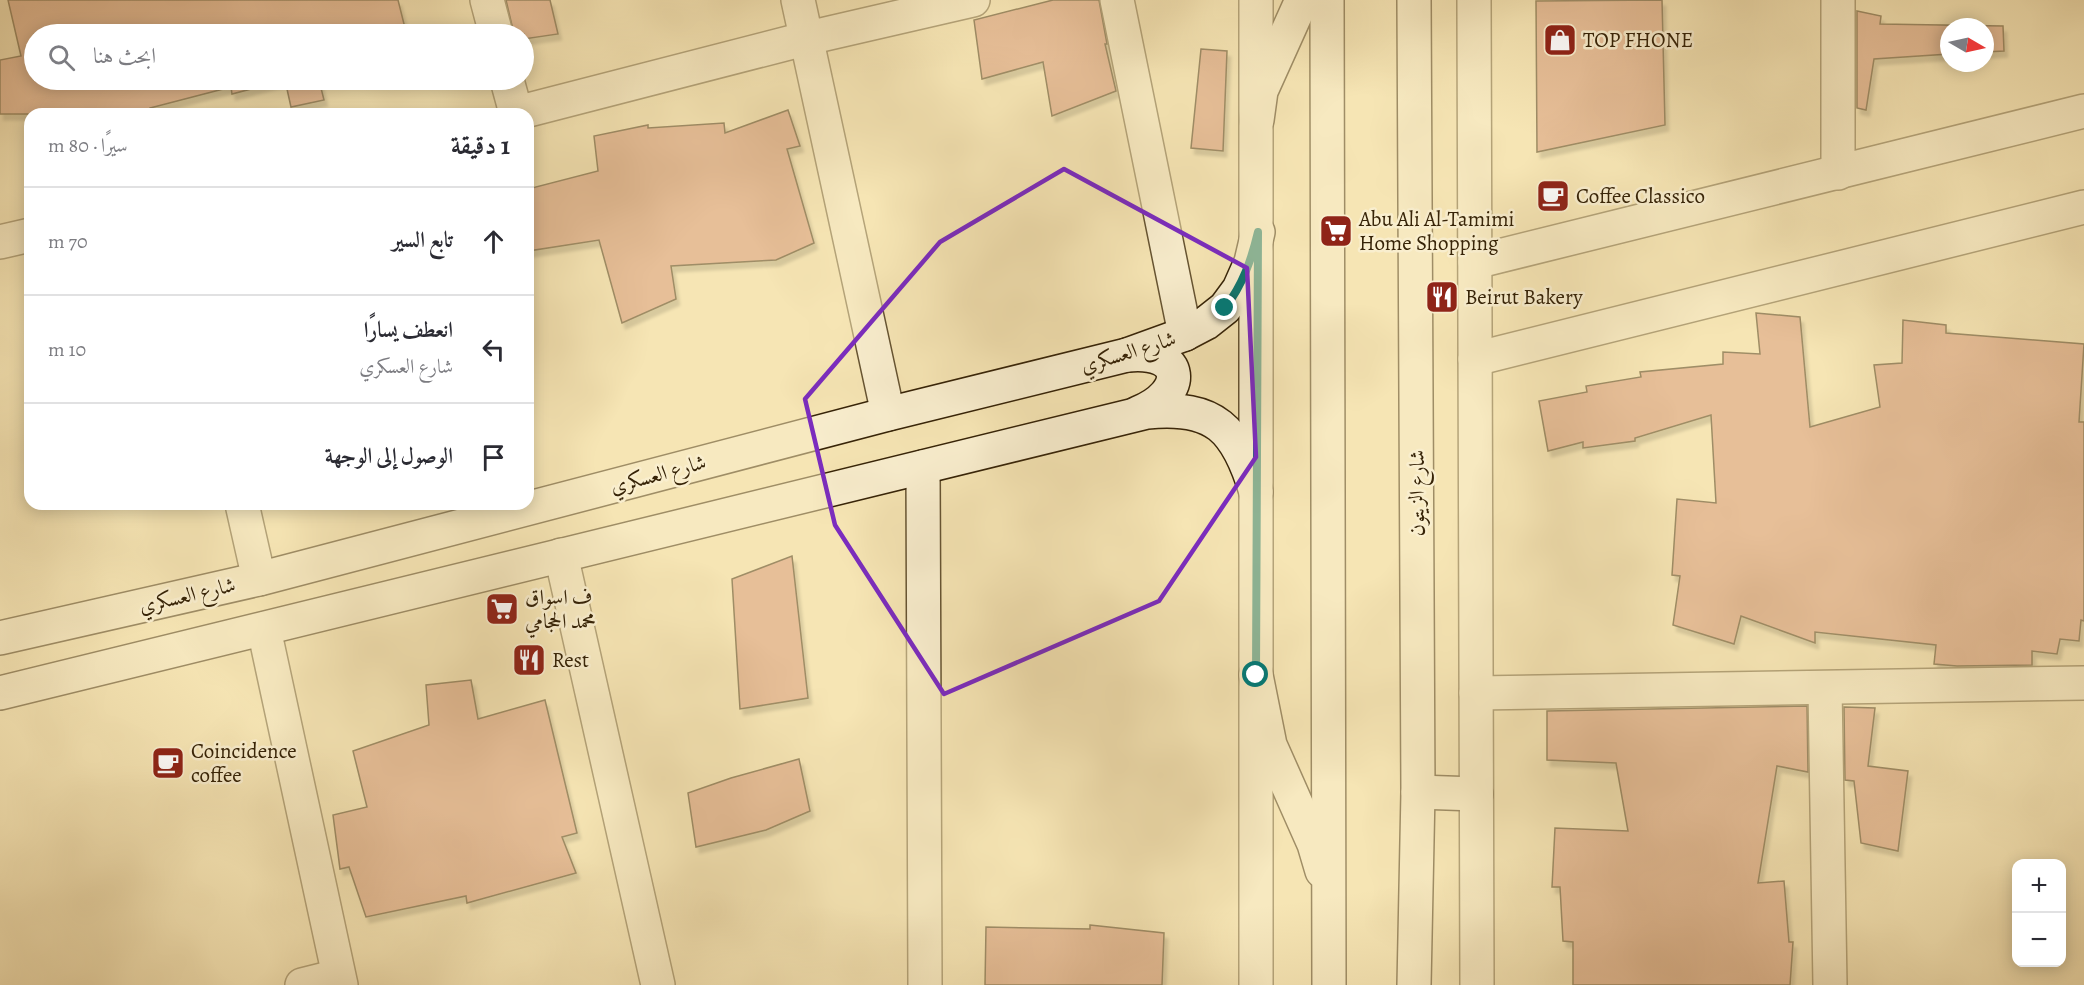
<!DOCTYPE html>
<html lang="ar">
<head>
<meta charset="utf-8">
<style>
	body { margin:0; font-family:Alegreya,Amiri,serif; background:#f2f2f3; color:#2b2b33; direction:rtl }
	.controls { position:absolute; right:18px; bottom:18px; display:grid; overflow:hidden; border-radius:12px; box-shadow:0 3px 15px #0003 }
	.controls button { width:54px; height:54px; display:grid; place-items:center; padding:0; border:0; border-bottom:2px solid #e1e1e2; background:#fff; color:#2b2b33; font:30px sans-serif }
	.compass { position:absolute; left:1940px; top:18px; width:54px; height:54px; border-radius:50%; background:#fff; box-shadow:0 3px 15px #0003; rotate:99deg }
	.stop { position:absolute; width:18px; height:18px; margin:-14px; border:4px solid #0f766e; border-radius:50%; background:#fff }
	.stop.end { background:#0f766e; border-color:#fff; box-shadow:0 2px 6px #0008 }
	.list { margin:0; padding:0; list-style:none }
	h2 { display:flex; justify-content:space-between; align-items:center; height:78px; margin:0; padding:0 24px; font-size:26px }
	h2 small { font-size:20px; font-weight:400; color:#7c7c81 }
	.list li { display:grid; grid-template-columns:39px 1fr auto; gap:18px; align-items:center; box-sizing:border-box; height:108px; padding:0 24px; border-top:2px solid #e1e1e2 }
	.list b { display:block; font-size:22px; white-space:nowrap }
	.list p { margin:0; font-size:20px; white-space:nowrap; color:#7c7c81 }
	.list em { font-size:20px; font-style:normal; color:#7c7c81 }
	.icon { flex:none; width:33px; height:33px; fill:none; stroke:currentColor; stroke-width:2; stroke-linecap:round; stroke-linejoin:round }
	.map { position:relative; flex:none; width:2084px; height:985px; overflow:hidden; direction:ltr }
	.search { position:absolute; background:#fff; box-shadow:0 3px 15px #0003; left:24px; top:24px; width:510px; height:66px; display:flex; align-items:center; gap:15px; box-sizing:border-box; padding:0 21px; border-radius:33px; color:#7c7c81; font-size:22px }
	.panel { position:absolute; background:#fff; box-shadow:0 3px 15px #0003; left:24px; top:108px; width:510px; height:402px; border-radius:18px; direction:rtl }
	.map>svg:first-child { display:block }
</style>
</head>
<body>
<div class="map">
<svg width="2084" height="985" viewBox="0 0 2084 985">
	<defs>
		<filter id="shadow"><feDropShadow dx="3.5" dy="6" stdDeviation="1.5" flood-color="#0004"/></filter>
	</defs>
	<rect width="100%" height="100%" fill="#f6e5b4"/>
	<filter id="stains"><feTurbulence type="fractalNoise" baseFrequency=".00333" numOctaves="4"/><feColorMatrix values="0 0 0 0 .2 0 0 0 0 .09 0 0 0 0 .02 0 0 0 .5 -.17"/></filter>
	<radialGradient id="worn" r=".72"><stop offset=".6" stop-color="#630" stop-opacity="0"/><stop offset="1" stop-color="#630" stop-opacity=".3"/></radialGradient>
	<g fill="#d69075" stroke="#362307" stroke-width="1.5" filter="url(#shadow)">
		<path d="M8 0H398L406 32 396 34H34V80H319L324 100 291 107 285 80 232 94 231 87 150 108 152 114H0V60L21 56Z"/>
		<path d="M506 0H550L558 34 524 39V34H514Z"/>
		<path d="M1053 0H1099L1107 44H1105L1116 91 1052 116 1043 62 982 79 974 20Z"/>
		<path d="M1662 0 1665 125 1537 152 1536 1Z"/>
		<path d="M1857 11 1881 16 1880 24 2003 26 2004 51 1985 52V27H1949V54L1874 59 1866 110 1857 108Z"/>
		<path d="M1201 49 1227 51 1223 151 1191 148Z"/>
		<path d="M788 110 800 146 787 149 814 243 776 260 671 266 676 299 622 323 599 240 528 251V189L598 171 594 136 648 125V128L724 123 725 133Z"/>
		<path d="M1756 313 1800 317 1810 427 1880 407 1874 365 1902 363 1903 320 1946 325V333L2084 344 2079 422H2084V621L2081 620 2079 641 2060 639 2057 654 2032 651V665L1957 666 1934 664 1936 645 1815 632V643L1741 616 1734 644 1673 625 1680 576 1672 575 1677 499 1716 503 1711 415 1635 438V441L1583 448V442L1548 451 1539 401 1587 392 1586 386 1641 377 1640 372 1723 364V352L1760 354Z"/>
		<path d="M792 556 808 698 740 709 732 579Z"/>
		<path d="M471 680 478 719 545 700 577 833 562 837 576 873 467 903 466 896 366 917 349 867 340 869 333 815 367 807 353 751 429 725 426 685Z"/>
		<path d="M1807 706 1808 772 1777 766 1758 883 1784 881 1789 942H1793L1790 985H1573V942L1563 941 1560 887H1552L1555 828 1628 831 1616 763 1547 760V711Z"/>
		<path d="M1844 707 1875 708 1868 766 1908 771 1898 851 1861 843 1854 781 1845 780Z"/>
		<path d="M799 759 810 811 766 830 696 847 688 793 731 778Z"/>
		<path d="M1090 925 1164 933 1162 985H985L986 927 1090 929Z"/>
	</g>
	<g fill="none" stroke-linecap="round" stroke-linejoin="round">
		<g stroke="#665432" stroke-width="36">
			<g id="street">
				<path d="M487 0 496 34"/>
				<path d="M798 0 888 414"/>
				<path d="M1117 0 1185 334"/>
				<path d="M1474 0 1477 985"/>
				<path d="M507 80 516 113"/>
				<path d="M513 114 808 38 973 0"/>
				<path d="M1838 173V0"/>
				<path d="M0 242 30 235"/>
				<path d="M1475 262 2084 111"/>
				<path d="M1475 359 2084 207"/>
				<path d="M923 467 925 985"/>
				<path d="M242 504 259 579"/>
				<path d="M561 555 658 985"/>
				<path d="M264 629 341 985"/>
				<path d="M1825 688 1830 985"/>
				<path d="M1476 693 2084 683"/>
				<path d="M302 985 338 976"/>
				<path d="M1256 985V0"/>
			</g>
		</g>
		<g stroke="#362307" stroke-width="36">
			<g id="secondary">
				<path d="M1327 0 1329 985"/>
				<path d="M1414 0 1418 792 1414 985"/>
				<path d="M1257 120 1261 91 1302 0"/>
				<path d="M1127 355C1186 349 1188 393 1138 413"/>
				<path d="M0 638 259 579 888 414 1127 355 1185 334 1206 323 1225 308 1239 289 1251 262 1258 232"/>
				<path d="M1256 675 1270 745 1314 844 1322 871"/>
				<path d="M0 693 1147 412C1215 405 1237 429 1256 492"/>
				<path d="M1418 792 1476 794"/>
			</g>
		</g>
		<use href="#street" stroke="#f9eece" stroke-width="33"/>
		<use href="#secondary" stroke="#f9eece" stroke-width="33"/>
	</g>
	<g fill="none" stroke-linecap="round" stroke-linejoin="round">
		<path stroke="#0f766e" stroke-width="8" d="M1225 308C1243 284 1251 261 1258 232L1256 675"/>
	</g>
	<path d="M0 0H2084V985H0ZM1064 169 1247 268 1256 457 1159 601 944 694 835 525 805 399 940 242Z" fill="#f6e5b4" fill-opacity=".55" fill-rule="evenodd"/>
	<path fill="none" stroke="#7b2cbf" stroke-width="4.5" stroke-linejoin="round" d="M1064 169 1247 268 1256 457 1159 601 944 694 835 525 805 399 940 242Z"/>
	<defs>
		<g id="shop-square" transform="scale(1.725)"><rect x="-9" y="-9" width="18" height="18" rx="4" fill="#8f2418" stroke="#f9eece"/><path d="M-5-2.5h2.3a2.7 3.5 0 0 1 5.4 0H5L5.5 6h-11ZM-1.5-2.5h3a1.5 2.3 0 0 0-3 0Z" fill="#fff"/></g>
		<g id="cafe-square" transform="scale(1.725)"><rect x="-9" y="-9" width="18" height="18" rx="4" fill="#8f2418" stroke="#f9eece"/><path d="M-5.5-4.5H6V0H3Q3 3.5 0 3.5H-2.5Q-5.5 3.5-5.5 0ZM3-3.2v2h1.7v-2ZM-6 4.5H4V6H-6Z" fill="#fff"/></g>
		<g id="supermarket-square" transform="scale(1.725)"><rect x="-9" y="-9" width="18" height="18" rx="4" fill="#8f2418" stroke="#f9eece"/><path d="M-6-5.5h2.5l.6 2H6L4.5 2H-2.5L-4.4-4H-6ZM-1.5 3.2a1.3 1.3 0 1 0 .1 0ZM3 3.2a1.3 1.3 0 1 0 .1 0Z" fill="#fff"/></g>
		<g id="restaurant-square" transform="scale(1.725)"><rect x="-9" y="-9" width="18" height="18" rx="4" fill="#8f2418" stroke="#f9eece"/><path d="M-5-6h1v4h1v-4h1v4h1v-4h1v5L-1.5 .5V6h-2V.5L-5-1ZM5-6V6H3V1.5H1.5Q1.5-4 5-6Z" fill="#fff"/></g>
	</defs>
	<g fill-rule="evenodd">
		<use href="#shop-square" x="1560" y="40"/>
		<use href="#cafe-square" x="1553" y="196"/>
		<use href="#supermarket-square" x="1336" y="231"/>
		<use href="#restaurant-square" x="1442" y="297"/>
		<use href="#supermarket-square" x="502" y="609"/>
		<use href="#restaurant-square" x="529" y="660"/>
		<use href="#cafe-square" x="168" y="763"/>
	</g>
	<g text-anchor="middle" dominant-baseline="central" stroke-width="5" stroke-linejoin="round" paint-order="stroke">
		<g font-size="21" fill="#362307" stroke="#f9eece" text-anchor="start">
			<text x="1583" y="40">TOP FHONE</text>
			<text x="1576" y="196">Coffee Classico</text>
			<text x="1359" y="219">Abu Ali Al-Tamimi<tspan x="1359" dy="24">Home Shopping</tspan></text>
			<text x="1465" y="297">Beirut Bakery</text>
			<text x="525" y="597">ف اسواق<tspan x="525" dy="24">محمد الحجامي</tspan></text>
			<text x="552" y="660">Rest</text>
			<text x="191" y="751">Coincidence<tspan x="191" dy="24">coffee</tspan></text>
		</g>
		<g font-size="21" fill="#362307" stroke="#f9eece">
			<text transform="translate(1128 352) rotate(-17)">شارع العسكري</text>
			<text transform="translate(658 474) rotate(-15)">شارع العسكري</text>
			<text transform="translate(1417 493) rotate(-90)">شارع الزيتون</text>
			<text transform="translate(187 595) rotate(-13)">شارع العسكري</text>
		</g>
	</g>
	<rect width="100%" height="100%" filter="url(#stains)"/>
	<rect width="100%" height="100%" fill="url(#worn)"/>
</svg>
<div class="controls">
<button>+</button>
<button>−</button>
</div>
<svg class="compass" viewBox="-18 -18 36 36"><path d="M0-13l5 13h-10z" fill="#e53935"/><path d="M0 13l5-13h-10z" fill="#7c7c81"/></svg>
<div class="stop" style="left:1256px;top:675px"></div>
<div class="stop end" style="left:1225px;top:308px"></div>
<div class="search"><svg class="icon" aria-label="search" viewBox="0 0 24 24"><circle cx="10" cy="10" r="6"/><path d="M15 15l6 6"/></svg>ابحث هنا</div>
<section class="panel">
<h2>1 دقيقة<small>سيرًا · 80 m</small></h2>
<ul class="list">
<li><svg class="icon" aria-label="ahead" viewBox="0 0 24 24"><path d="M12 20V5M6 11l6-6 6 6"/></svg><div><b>تابع السير</b></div><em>70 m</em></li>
<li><svg class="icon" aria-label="left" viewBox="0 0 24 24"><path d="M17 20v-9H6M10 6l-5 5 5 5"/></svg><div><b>انعطف يسارًا</b><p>شارع العسكري</p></div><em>10 m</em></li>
<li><svg class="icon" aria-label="arrive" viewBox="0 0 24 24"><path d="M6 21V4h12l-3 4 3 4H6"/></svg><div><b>الوصول إلى الوجهة</b></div></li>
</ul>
</section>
</div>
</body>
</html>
